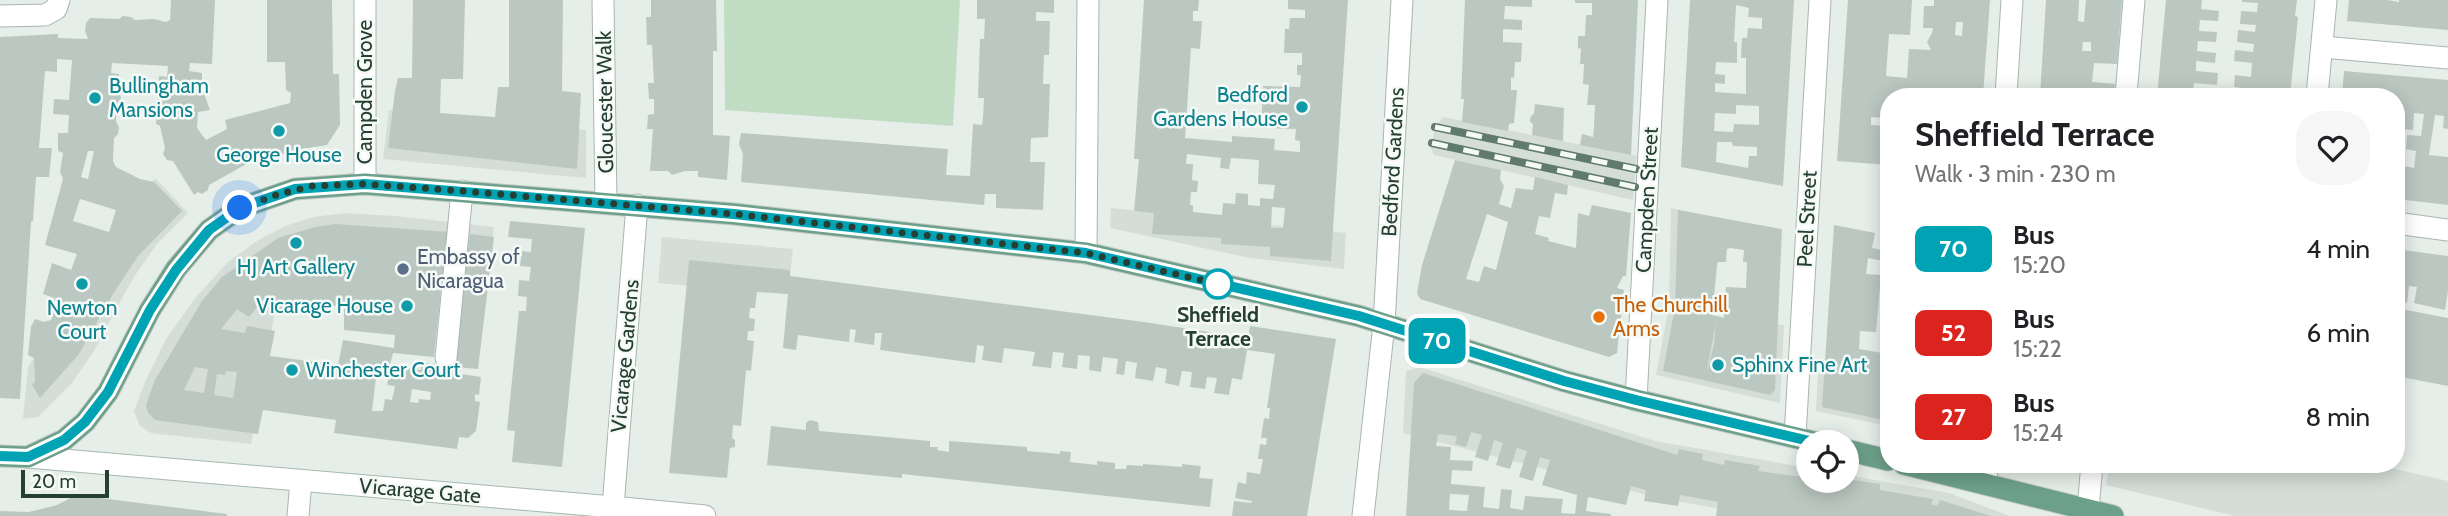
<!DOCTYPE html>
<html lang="en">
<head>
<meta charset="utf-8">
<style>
	:root { --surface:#fff; --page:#f6f6f6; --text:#202124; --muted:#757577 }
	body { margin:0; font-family:Cabin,sans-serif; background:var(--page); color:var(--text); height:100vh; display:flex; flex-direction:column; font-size:26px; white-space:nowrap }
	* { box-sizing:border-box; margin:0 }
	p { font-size:23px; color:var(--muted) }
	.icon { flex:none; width:38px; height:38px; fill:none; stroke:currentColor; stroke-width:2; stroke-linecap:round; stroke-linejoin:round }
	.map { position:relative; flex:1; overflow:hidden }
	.side { position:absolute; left:1880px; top:88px; width:525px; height:385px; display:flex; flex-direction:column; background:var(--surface); border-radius:28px; box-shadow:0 4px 18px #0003 }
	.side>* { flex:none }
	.badge { padding:0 14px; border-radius:10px; font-size:24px; line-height:46px }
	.controls { position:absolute; left:1796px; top:430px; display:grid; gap:14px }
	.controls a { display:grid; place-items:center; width:63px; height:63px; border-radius:50%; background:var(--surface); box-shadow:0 4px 18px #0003; font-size:35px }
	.scale { position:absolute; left:21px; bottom:18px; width:88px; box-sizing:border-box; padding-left:7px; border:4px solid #253f33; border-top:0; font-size:19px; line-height:24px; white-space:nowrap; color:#253f33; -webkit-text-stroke:5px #f6faf7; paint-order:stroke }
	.you { position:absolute; width:35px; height:35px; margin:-18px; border:5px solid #fff; border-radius:50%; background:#1a73e8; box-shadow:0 0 0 10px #1a73e833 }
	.map>.badge { position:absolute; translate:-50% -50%; box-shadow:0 0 0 4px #fff }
	.round { display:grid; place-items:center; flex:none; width:74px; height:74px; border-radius:28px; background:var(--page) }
	.overview { display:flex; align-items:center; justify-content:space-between; height:119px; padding:0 35px }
	h1 { font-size:33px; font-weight:700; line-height:52px }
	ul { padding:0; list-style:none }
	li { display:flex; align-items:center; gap:21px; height:84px; padding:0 35px }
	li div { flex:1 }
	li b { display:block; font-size:26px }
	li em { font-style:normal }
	li .badge { min-width:77px; font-weight:700; text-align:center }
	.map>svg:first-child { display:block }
	.built { fill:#d4ddd7 }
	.green { fill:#c0ddc3 }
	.building { fill:#bbc8c1; fill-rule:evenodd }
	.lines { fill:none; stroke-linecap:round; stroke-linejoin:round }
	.minor-casing { stroke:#a8b6af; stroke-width:23 }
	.secondary-casing { stroke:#a5b9ae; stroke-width:23 }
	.primary-casing { stroke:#c2c9c6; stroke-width:23 }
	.minor { stroke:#fff; stroke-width:21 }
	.secondary { stroke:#fff; stroke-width:21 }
	.primary { stroke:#6da08a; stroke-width:21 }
	.rail-casing { stroke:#607a6e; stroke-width:8 }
	.rail { stroke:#f6faf7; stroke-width:5; stroke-dasharray:16; stroke-linecap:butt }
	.line-casing { stroke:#fff; stroke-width:16 }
	.line { stroke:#00a3b4; stroke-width:10 }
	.walk { stroke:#253f33; stroke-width:7; stroke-dasharray:0 12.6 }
	.culture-dot { fill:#0f9aa8; stroke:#f6faf7; stroke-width:2.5 }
	.service-dot { fill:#5c6f8a; stroke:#f6faf7; stroke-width:2.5 }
	.stop-dot { fill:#fff; stroke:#00a3b4; stroke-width:3.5 }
	.food-dot { fill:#e8710a; stroke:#f6faf7; stroke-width:2.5 }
	.labels { text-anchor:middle; stroke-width:5; stroke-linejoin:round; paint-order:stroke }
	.culture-label { font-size:21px; fill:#0d838f; stroke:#f6faf7; text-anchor:start }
	.street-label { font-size:21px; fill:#253f33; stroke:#f6faf7 }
	.service-label { font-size:21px; fill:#4e5e75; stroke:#f6faf7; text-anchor:start }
	.food-label { font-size:21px; fill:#c56008; stroke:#f6faf7; text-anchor:start }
	.stop-label { font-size:21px; font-weight:bold; fill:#253f33; stroke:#f6faf7 }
</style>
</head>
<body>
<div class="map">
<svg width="2448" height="516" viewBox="0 0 2448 516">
	<rect width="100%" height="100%" fill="#e6eee9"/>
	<g class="built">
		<path d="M 389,110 L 586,130 L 586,178 L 383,159 Z"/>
		<path d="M 1443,117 L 1637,156 L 1633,200 L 1434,155 L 1431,148 L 1435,127 Z"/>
		<path d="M 155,178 L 188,213 L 156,245 L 132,280 L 94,351 L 71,384 L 38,417 L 23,419 L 28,367 Z"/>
		<path d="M 1111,208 L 1346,233 L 1344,269 L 1250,258 L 1110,228 Z"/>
		<path d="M 1671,208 L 1723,219 L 1712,315 L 1754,324 L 1784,325 L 1780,403 L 1656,375 L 1669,306 Z"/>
		<path d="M 345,213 L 395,216 L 494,227 L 488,279 L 357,267 L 278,294 L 251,444 L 151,433 L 140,426 L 134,411 L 145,382 L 166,339 L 196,297 L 228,262 L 257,241 L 285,226 L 314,217 Z"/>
		<path d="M 662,237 L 793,249 L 788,294 L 658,283 Z"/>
		<path d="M 1419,367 L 1655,441 L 1808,468 L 1808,481 L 1846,481 L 1846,475 L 1949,493 L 2010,516 L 1762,516 L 1659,498 L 1403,433 L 1406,371 Z"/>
		<path d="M 1818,373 L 1888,386 L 1888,426 L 1816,411 Z"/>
		<path d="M 2110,464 L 2373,464 L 2448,481 L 2448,516 L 2235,516 L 2106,485 Z"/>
	</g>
	<path class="green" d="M 724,0 L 960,0 L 953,126 L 725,110 Z"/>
	<g class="building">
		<path d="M 171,0 L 215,0 L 212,64 L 190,63 L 189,71 L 202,73 L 202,88 L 210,110 L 198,112 L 197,128 L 206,140 L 227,129 L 225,120 L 290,103 L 291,93 L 286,90 L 285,62 L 267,62 L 267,0 L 332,0 L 333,74 L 339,74 L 340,125 L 327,145 L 301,149 L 250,162 L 209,185 L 208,190 L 202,194 L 198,192 L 194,195 L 173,161 L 167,160 L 163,154 L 165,148 L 160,126 L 156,124 L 159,76 L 167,77 L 168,66 L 112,63 L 111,73 L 119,74 L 118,93 L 121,97 L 120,103 L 117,106 L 116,122 L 119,127 L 118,134 L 114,138 L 113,161 L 116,167 L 140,179 L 154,182 L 182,211 L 138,256 L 113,294 L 79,354 L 40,398 L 32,385 L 35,382 L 34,358 L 28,355 L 31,327 L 35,319 L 44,322 L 51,320 L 57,304 L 54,298 L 43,294 L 52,263 L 71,270 L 77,254 L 45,245 L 63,179 L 60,172 L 63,153 L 58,151 L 58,133 L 68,133 L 69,115 L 53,114 L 54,99 L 69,100 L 72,60 L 57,59 L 57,72 L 45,71 L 39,148 L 52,148 L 49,177 L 36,177 L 33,221 L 31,222 L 20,399 L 0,398 L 0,37 L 58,34 L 58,38 L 88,39 L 85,31 L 86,23 L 90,18 L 119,19 L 123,16 L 131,17 L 135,20 L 154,19 L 166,22 L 170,20 ZM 88,151 L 94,151 L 88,179 L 81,177 ZM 80,199 L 116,210 L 109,232 L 73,221 Z"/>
		<path d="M 413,0 L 465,0 L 463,79 L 441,79 L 440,113 L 495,117 L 498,87 L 509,87 L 509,0 L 563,0 L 562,91 L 581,93 L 577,169 L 388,148 L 395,91 L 398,78 L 412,78 Z"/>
		<path d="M 651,0 L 716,0 L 717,51 L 713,51 L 713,135 L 730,136 L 727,180 L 698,177 L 698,171 L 685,171 L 672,175 L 668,171 L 650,171 L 653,129 L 647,129 L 648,115 L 654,114 L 654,99 L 649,99 L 648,83 L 654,83 L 652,45 L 647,45 L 646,17 L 651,17 Z"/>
		<path d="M 977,0 L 1054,0 L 1054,13 L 1036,12 L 1036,21 L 1050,21 L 1049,55 L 1044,55 L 1043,84 L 1050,84 L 1048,137 L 1031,138 L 1030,162 L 1045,162 L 1043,210 L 996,208 L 996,194 L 985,194 L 984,205 L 741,182 L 743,154 L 739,144 L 741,133 L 948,149 L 946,175 L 970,176 L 973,124 L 982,125 L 983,118 L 984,98 L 978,98 L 980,39 L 984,39 L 985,19 L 977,19 Z"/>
		<path d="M 1144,0 L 1199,0 L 1198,11 L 1193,11 L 1193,21 L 1202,21 L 1200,49 L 1191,48 L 1185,138 L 1232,142 L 1232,136 L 1275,139 L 1274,150 L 1300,152 L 1300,141 L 1295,140 L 1296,129 L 1261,128 L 1263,86 L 1300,87 L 1301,75 L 1297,75 L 1297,65 L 1302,65 L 1302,53 L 1284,53 L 1285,29 L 1289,29 L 1290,18 L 1305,18 L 1305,10 L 1288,9 L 1288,0 L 1348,0 L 1331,261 L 1270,256 L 1270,247 L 1221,244 L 1221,238 L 1152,234 L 1154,213 L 1134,211 L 1139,159 L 1134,159 ZM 1187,154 L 1221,158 L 1220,168 L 1229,169 L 1231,158 L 1259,160 L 1258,184 L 1275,185 L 1273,199 L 1260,198 L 1260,206 L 1248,205 L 1248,194 L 1236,193 L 1235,204 L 1223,203 L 1222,215 L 1193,212 L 1193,205 L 1190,205 L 1191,192 L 1197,192 L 1198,181 L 1192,180 L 1193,164 L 1186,164 ZM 1272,207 L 1285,208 L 1283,228 L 1271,228 Z"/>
		<path d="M 1465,0 L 1532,0 L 1532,7 L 1505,6 L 1504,19 L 1522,20 L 1522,30 L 1503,29 L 1503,42 L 1522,43 L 1521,62 L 1515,62 L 1514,78 L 1511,77 L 1511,90 L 1517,90 L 1514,123 L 1509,124 L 1508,131 L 1462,122 L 1464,99 L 1461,99 Z"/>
		<path d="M 1575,0 L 1638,0 L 1631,155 L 1580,145 L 1582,134 L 1593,137 L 1594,127 L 1595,105 L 1587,105 L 1589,85 L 1583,84 L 1584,64 L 1580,64 L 1581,48 L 1578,49 L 1578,36 L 1585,36 L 1586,15 L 1592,15 L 1592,3 L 1575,3 Z"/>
		<path d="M 1690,0 L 1794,0 L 1783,186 L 1681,167 ZM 1736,5 L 1749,8 L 1748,17 L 1762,18 L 1762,29 L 1748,28 L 1747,38 L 1742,38 L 1741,58 L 1746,58 L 1746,94 L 1715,92 L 1715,83 L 1725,84 L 1725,75 L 1715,74 L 1716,62 L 1737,63 L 1737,42 L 1734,42 ZM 1736,105 L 1759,106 L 1759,125 L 1734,124 L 1733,132 L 1714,131 L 1715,113 L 1736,114 ZM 1717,142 L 1732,142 L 1733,146 L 1757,147 L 1757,156 L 1749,156 L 1748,168 L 1716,162 Z"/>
		<path d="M 1848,0 L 1912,0 L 1910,35 L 1889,34 L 1886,76 L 1907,78 L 1909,49 L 1931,50 L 1927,42 L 1932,33 L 1933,28 L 1923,28 L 1924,6 L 1934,6 L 1934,0 L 1990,0 L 1983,96 L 1888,96 L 1888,118 L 1871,117 L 1871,125 L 1888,126 L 1888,165 L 1837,161 ZM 1956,22 L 1963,22 L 1962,36 L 1955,35 Z"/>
		<path d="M 2046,0 L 2079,0 L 2078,21 L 2084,22 L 2086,0 L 2122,0 L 2117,64 L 2094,63 L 2092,82 L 2115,84 L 2114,96 L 2040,96 ZM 2083,42 L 2091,42 L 2091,51 L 2082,51 Z"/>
		<path d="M 2166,0 L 2202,0 L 2201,9 L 2219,11 L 2218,21 L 2200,20 L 2199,31 L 2217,32 L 2216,42 L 2198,41 L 2197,51 L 2216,53 L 2215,63 L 2196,61 L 2196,71 L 2218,73 L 2217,85 L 2194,83 L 2193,92 L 2218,94 L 2218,96 L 2157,96 Z"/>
		<path d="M 2242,0 L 2297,0 L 2295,16 L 2298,17 L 2290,96 L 2251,96 L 2252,89 L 2234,87 L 2235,75 L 2251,77 L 2252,63 L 2234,61 L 2235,50 L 2253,52 L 2254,44 L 2237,42 L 2238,30 L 2255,32 L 2256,25 L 2240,24 L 2241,11 L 2257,12 L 2258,3 L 2242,2 Z"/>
		<path d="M 2349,0 L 2387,0 L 2399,2 L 2399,0 L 2448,0 L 2448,30 L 2347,21 Z"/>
		<path d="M 2344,71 L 2448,80 L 2448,129 L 2443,128 L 2444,116 L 2435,115 L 2429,155 L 2448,157 L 2448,205 L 2396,199 L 2396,155 L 2404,156 L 2403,166 L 2414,168 L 2416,151 L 2406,149 L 2407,135 L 2421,136 L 2424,114 L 2414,113 L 2413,130 L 2399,129 L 2401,110 L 2396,109 L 2396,96 L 2342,96 Z"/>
		<path d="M 1535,104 L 1564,108 L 1563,141 L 1532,135 L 1533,124 L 1530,122 L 1530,118 L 1534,113 Z"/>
		<path d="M 1455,160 L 1501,170 L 1500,179 L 1504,186 L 1499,204 L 1511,208 L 1516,188 L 1533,190 L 1535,177 L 1568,185 L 1567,195 L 1555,193 L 1550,218 L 1539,216 L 1535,234 L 1549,238 L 1548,241 L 1576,248 L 1578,213 L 1589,216 L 1592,205 L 1631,213 L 1626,276 L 1623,276 L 1617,288 L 1624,290 L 1617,353 L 1609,357 L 1420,299 L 1417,293 L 1422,265 ZM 1487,214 L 1508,222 L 1496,270 L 1484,266 L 1479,282 L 1466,279 Z"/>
		<path d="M 1678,210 L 1782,229 L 1775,390 L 1770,395 L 1663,371 L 1675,307 ZM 1730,248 L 1744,250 L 1743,262 L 1747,262 L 1746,288 L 1726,287 L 1724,318 L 1712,315 L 1717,262 L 1726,262 L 1727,249 ZM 1716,323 L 1714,344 L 1708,369 L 1707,369 Z"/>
		<path d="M 510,221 L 585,228 L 562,467 L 512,462 L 515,431 L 507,430 L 519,311 L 526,311 L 527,297 L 518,296 L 519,280 L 529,281 L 531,267 L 520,266 L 522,251 L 531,252 L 532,239 L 508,237 Z"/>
		<path d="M 336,224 L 451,232 L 447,272 L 442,280 L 434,357 L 393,353 L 390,365 L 421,370 L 422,362 L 454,367 L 454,373 L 481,377 L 479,395 L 475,394 L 475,401 L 480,402 L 476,431 L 468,438 L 459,437 L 457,449 L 334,433 L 336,420 L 263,410 L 258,434 L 155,420 L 148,413 L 146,405 L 155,380 L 202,301 L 222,277 L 278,238 L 315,227 ZM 268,294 L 274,311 L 344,305 L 344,330 L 395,335 L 394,348 L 343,340 L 338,365 L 270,356 L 275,331 L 247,326 L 245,333 L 221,329 L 237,309 L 249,317 ZM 195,367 L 208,369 L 204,393 L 184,390 ZM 377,369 L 390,371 L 387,385 L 395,386 L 392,400 L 385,399 L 383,411 L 372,411 ZM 226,371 L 237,372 L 233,398 L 214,395 L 217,374 L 225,375 ZM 412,389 L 431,392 L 430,400 L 419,399 L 418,403 L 410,402 Z"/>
		<path d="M 1834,225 L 1875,233 L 1872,248 L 1888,251 L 1888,262 L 1868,258 L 1866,274 L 1881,275 L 1876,332 L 1860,331 L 1859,349 L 1888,354 L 1888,421 L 1822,407 Z"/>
		<path d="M 470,234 L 494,237 L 478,369 L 454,367 Z"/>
		<path d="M 2396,249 L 2448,256 L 2448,291 L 2445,310 L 2414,303 L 2417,287 L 2409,286 L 2407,303 L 2399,300 L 2399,295 L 2396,294 Z"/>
		<path d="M 689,260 L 790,270 L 790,276 L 1144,322 L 1248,338 L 1250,326 L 1336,339 L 1307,516 L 1232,516 L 1234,501 L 1251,503 L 1252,501 L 1235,498 L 1238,482 L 1246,484 L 1247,472 L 1260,474 L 1263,459 L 1258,459 L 1260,444 L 1266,445 L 1267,438 L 1261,438 L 1264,418 L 1269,419 L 1270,408 L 1267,408 L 1275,354 L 1247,350 L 1242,380 L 1232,378 L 1229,395 L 1214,393 L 1217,378 L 1207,377 L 1205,389 L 1190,387 L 1192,372 L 1182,371 L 1179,386 L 1165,383 L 1167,369 L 1156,367 L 1153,381 L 1135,378 L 1137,363 L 1126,361 L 1124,375 L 1116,374 L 1118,359 L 1103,357 L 1101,372 L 1089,370 L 1090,356 L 1078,355 L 1077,369 L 1062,367 L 1064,353 L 1053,352 L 1051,368 L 1032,366 L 1035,352 L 1004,348 L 1002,363 L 982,360 L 984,346 L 977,345 L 975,363 L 880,350 L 882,333 L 875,333 L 874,345 L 854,342 L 856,330 L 850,329 L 849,342 L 798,335 L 796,350 L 783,348 L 788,294 L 757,292 L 755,308 L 750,308 L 749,318 L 755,319 L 754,331 L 748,331 L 747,340 L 754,341 L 751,371 L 746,370 L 741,426 L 733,425 L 732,438 L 735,440 L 735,447 L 730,448 L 727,478 L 669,473 Z"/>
		<path d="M 2396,308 L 2448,318 L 2448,386 L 2396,376 Z"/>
		<path d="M 1423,373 L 1677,455 L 1679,449 L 1703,454 L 1702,460 L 1724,465 L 1725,460 L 1760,466 L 1758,471 L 1808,478 L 1808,481 L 1846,481 L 1846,479 L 1880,484 L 1880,490 L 1933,499 L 1931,504 L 1937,506 L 1940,500 L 1991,516 L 1716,516 L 1718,502 L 1680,495 L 1678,506 L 1644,501 L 1646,490 L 1631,486 L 1626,505 L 1588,497 L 1586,511 L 1611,514 L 1611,516 L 1406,516 L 1414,383 ZM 1471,432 L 1482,435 L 1475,457 L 1488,461 L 1494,440 L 1503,443 L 1496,465 L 1510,469 L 1517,448 L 1527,451 L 1519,477 L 1533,481 L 1540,457 L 1550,460 L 1542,485 L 1577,495 L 1575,514 L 1561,513 L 1563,499 L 1525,496 L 1523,510 L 1510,508 L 1512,490 L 1501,489 L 1499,509 L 1483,507 L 1485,487 L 1451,484 L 1452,470 L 1472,471 L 1473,461 L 1450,460 L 1451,447 L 1436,446 L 1438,434 L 1457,436 L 1455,444 L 1466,447 ZM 1450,494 L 1469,495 L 1467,511 L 1449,510 Z"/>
		<path d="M 810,420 L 818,422 L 819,431 L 930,441 L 930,447 L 938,447 L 937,450 L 949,452 L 949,441 L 1027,447 L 1027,451 L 1060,454 L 1060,451 L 1071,452 L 1070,462 L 1097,465 L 1097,461 L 1115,463 L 1115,469 L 1126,469 L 1127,465 L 1143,466 L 1143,464 L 1182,467 L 1182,464 L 1201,466 L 1199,478 L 1213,479 L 1210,507 L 902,474 L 902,478 L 767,465 L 771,426 L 806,430 L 806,423 Z"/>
		<path d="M 76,495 L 227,514 L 227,516 L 0,516 L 0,511 L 29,512 L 57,505 Z"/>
	</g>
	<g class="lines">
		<defs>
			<g id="minor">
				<path d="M 603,0 L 606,203"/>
				<path d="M 0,16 L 45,15 L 56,9 L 59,0"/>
				<path d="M 2323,47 L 2448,58"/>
				<path d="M 2006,96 L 2012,0"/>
				<path d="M 2126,96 L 2134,0"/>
				<path d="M 2317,96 L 2326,0"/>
				<path d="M 365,184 L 365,0"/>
				<path d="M 637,205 L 613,507 L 705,516"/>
				<path d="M 2396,223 L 2448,230"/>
				<path d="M 1086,253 L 1088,0"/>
				<path d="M 446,358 L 462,191"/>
				<path d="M 1636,400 L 1657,0"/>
				<path d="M 1795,437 L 1820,0"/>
				<path d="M 1986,484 L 1987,464"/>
				<path d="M 2088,509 L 2092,464"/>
				<path d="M 298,516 L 301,481"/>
				<path d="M 1363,516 L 1384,324 L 1402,0"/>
			</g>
			<path id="secondary" d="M 28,457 L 613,507 L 612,516"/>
			<g id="primary">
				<path d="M 1846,450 L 1888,460"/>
				<path d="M 0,456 L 28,457 L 64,440 L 85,422 L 108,392 L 150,310 L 176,269 L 209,230 L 240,208 L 295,189 L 365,184 L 734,214 L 1086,253 L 1359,316 L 1564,381 L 1636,400 L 1818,443"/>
				<path d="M 1904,464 L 2113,516"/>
			</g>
		</defs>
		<use href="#minor" class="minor-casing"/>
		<use href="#secondary" class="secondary-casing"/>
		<use href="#primary" class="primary-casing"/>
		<use href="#minor" class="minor"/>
		<use href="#secondary" class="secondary"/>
		<use href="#primary" class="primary"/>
		<defs>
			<g id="rail">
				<path d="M 1435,127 L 1636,169"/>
				<path d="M 1432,143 L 1635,187"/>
			</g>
		</defs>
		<use href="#rail" class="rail-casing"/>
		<use href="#rail" class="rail"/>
	</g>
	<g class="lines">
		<defs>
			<path id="line" d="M 0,456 L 28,457 L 64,440 L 85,422 L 108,392 L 150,310 L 176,270 L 209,230 L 240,208 L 295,189 L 365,184 L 734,214 L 1086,253 L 1359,316 L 1564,381 L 1636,400 L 1818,443"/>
		</defs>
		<use href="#line" class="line-casing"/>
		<use href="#line" class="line"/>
		<path class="walk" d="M 240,208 L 279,194 L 312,186 L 365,184 L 462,191 L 734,214 L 1086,253 L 1218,284"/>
	</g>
	<g class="culture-dot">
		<circle cx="95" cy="98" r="7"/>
		<circle cx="1302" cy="107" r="7"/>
		<circle cx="279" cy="131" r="7"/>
		<circle cx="296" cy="243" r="7"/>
		<circle cx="82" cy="284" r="7"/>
		<circle cx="407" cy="306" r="7"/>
		<circle cx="1718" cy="365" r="7"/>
		<circle cx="292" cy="370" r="7"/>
	</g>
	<circle class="service-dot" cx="403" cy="269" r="7"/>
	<circle class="stop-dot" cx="1218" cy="284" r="14"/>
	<circle class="food-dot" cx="1599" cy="317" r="7"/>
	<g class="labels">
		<g class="culture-label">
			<text x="109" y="93">Bullingham<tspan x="109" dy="24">Mansions</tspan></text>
			<text x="1288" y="102" text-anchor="end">Bedford<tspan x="1288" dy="24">Gardens House</tspan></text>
			<text x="279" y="162" text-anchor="middle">George House</text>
			<text x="296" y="274" text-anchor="middle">HJ Art Gallery</text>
			<text x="393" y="313" text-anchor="end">Vicarage House</text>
			<text x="82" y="315" text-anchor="middle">Newton<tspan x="82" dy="24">Court</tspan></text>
			<text x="1732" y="372">Sphinx Fine Art</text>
			<text x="306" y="377">Winchester Court</text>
		</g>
		<g class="street-label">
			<text transform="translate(365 92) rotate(-90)" y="7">Campden Grove</text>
			<text transform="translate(605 102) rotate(-91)" y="7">Gloucester Walk</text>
			<text transform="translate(1393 162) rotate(-87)" y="7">Bedford Gardens</text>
			<text transform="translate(1647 200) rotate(-87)" y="7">Campden Street</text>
			<text transform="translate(1807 219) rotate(-87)" y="7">Peel Street</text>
			<text transform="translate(625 356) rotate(-85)" y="7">Vicarage Gardens</text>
			<text transform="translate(420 491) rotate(5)" y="7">Vicarage Gate</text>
		</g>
		<g class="service-label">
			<text x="417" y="264">Embassy of<tspan x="417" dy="24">Nicaragua</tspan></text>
		</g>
		<g class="food-label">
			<text x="1613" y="312">The Churchill<tspan x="1613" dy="24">Arms</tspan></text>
		</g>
		<g class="stop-label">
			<text x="1218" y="322">Sheffield<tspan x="1218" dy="24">Terrace</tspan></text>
		</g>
	</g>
</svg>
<div class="controls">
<a><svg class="icon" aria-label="locate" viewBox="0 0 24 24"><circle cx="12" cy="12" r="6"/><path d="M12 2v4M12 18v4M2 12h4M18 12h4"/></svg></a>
</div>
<div class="scale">20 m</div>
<div class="you" style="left:240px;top:208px"></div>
<b class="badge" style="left:1437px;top:341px;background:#00a3b4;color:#fff">70</b>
<section class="side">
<div class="overview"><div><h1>Sheffield Terrace</h1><p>Walk · 3 min · 230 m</p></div><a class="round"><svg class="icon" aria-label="heart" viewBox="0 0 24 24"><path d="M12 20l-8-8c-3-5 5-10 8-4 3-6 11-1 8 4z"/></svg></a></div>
<ul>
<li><span class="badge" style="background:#00a3b4;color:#fff">70</span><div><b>Bus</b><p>15:20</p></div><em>4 min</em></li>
<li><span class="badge" style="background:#dc241f;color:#fff">52</span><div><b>Bus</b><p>15:22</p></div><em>6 min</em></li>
<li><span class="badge" style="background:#dc241f;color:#fff">27</span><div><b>Bus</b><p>15:24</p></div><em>8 min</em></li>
</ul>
</section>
</div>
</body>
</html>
